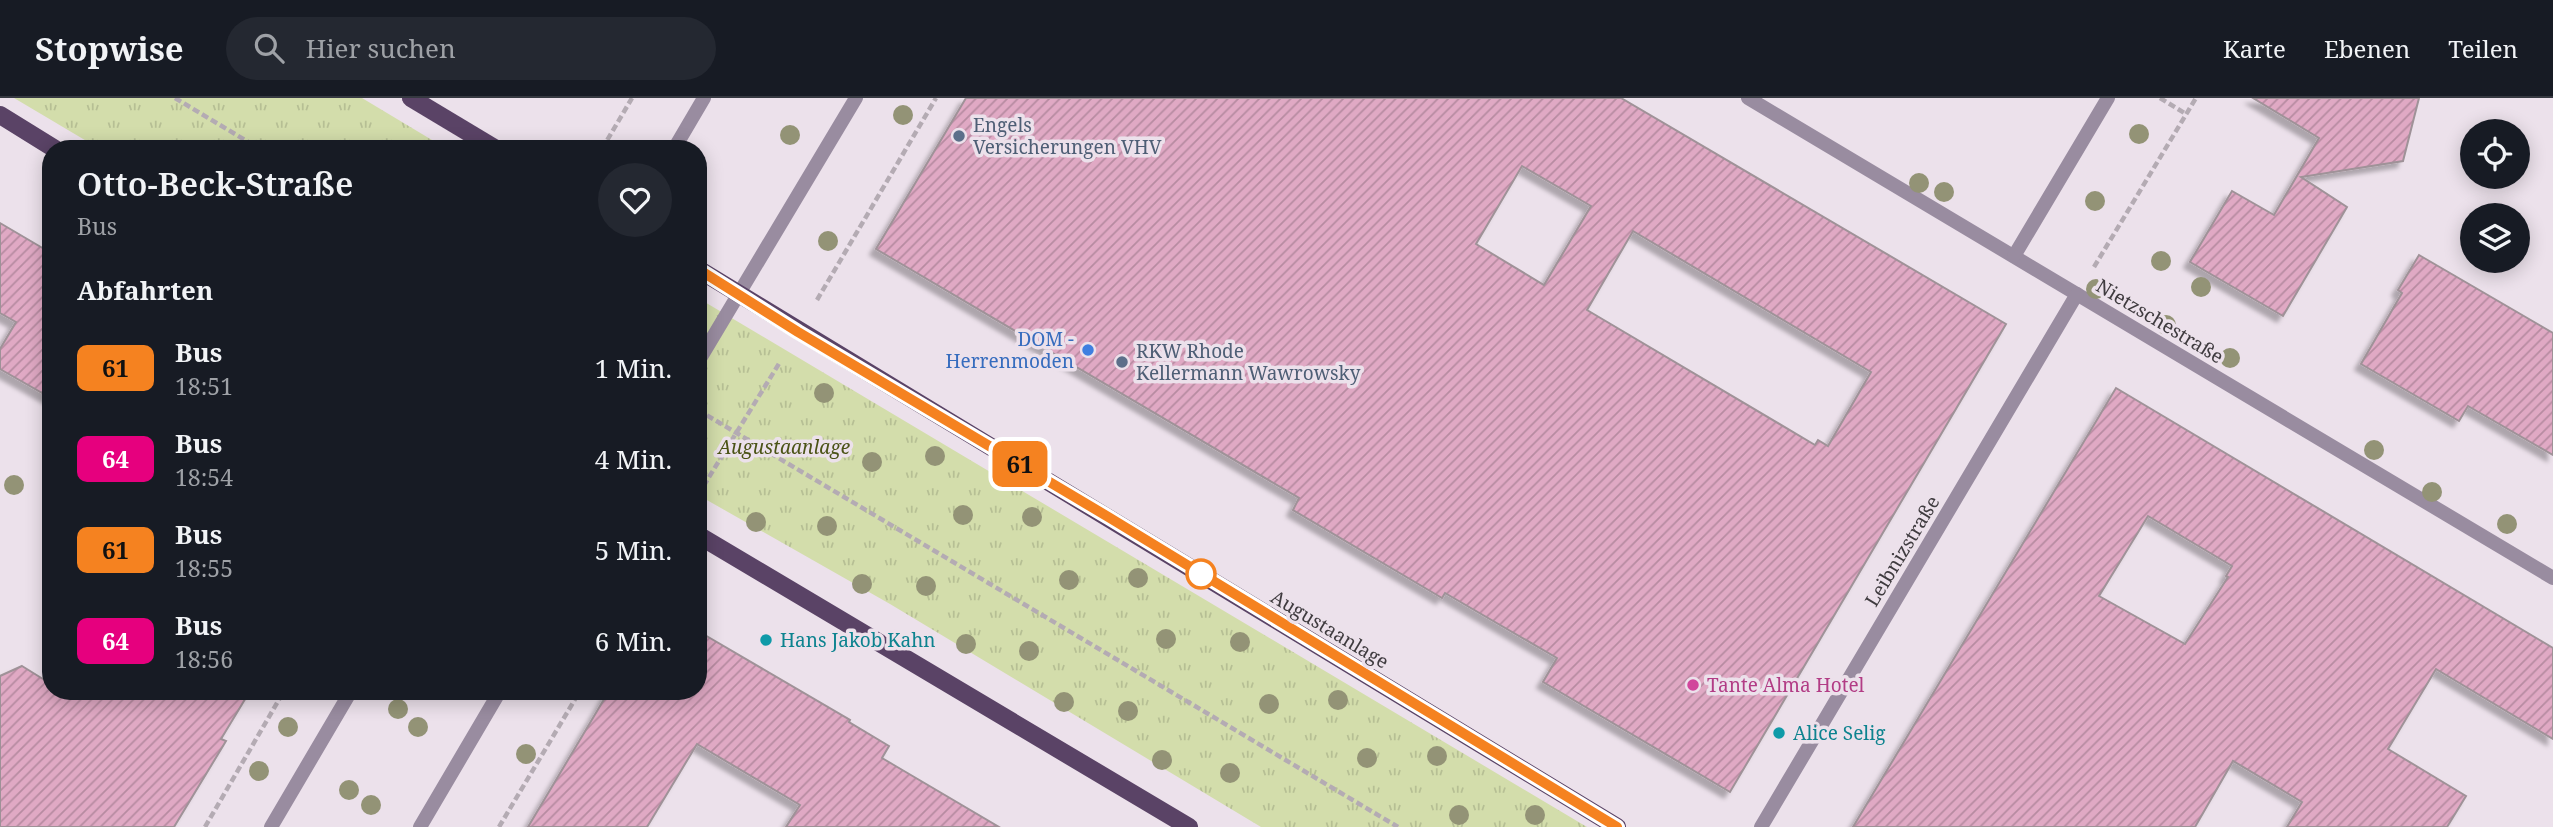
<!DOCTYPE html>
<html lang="de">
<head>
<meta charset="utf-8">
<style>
	:root { --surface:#171b24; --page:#242831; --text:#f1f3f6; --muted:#9ea1a6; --line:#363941 }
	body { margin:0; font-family:"Noto Serif",serif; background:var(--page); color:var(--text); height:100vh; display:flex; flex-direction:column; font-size:26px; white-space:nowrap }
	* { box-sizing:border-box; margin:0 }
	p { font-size:23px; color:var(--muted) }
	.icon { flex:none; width:38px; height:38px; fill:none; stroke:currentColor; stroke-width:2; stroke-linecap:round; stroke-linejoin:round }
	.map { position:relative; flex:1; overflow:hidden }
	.details { position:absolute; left:42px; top:42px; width:665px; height:560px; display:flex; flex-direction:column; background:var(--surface); border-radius:28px; box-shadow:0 4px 18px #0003 }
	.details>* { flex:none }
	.badge { padding:0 14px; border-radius:10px; font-size:24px; line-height:46px }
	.controls { position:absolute; left:2460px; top:21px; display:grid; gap:14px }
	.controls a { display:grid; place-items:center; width:70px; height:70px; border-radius:50%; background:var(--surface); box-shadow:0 4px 18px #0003; font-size:35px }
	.map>.badge { position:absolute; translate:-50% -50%; box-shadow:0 0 0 4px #fff }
	h2 { padding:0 35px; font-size:26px; line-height:63px }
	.round { display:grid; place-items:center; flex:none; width:74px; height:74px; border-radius:37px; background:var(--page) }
	.head { display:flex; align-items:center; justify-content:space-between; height:119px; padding:0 35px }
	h1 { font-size:33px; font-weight:600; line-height:52px }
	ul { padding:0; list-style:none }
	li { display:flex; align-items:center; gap:21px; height:91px; padding:0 35px }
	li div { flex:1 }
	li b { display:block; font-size:26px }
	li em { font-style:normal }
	li .badge { min-width:77px; font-weight:700; text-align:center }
	header { display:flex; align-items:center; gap:42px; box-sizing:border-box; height:98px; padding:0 35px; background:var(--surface); border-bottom:2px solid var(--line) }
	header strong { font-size:33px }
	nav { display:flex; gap:38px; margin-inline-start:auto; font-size:24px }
	.search { width:490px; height:63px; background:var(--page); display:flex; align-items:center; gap:18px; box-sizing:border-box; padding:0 24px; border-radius:38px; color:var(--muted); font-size:26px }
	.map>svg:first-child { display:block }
	.grass { fill:url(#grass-tufts) }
	.building { fill:url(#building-hatch); stroke:#9f9298; stroke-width:2; fill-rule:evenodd; filter:url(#shadow) }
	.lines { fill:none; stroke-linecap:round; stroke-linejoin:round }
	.path { stroke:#b4abb3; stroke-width:4.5; stroke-dasharray:7 3.5; stroke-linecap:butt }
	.minor { stroke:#998ca0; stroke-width:14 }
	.tertiary { stroke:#998ca0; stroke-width:14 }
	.primary { stroke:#5a4366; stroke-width:18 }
	.tree { fill:#939376 }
	.line-casing { stroke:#fff; stroke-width:16 }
	.line { stroke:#f58220; stroke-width:10 }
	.service-dot { fill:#5c6f8a; stroke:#ece1eb; stroke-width:2.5 }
	.shop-dot { fill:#3f7fe0; stroke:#ece1eb; stroke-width:2.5 }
	.stop-dot { fill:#fff; stroke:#f58220; stroke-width:3.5 }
	.culture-dot { fill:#0f9aa8; stroke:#ece1eb; stroke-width:2.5 }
	.hotel-dot { fill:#d1479c; stroke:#ece1eb; stroke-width:2.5 }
	.labels { text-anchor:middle; stroke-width:7; stroke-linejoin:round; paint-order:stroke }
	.service-label { font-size:19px; fill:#4e5e75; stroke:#ece1eb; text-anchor:start }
	.street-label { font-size:19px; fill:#3f3b3f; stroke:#ece1eb }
	.shop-label { font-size:19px; fill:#366cbe; stroke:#ece1eb; text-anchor:end }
	.park-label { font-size:19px; font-style:italic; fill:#4b5316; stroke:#ece1eb }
	.culture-label { font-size:19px; fill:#0d838f; stroke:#ece1eb; text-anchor:start }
	.hotel-label { font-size:19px; fill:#b23c85; stroke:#ece1eb; text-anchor:start }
</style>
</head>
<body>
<header>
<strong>Stopwise</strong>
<div class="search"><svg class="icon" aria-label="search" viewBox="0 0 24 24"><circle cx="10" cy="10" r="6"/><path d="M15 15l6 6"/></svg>Hier suchen</div>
<nav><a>Karte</a><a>Ebenen</a><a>Teilen</a></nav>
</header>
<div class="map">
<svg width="2553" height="729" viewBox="0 0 2553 729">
	<defs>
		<pattern id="grass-tufts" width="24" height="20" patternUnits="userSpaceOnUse" patternTransform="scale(1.75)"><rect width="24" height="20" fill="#d3ddab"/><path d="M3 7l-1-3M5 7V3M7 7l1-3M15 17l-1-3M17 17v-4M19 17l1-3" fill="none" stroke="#b6bf94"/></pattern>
		<pattern id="building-hatch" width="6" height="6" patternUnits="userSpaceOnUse" patternTransform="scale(1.75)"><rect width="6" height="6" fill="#e0a9c4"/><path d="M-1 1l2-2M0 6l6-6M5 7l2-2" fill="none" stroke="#b78ba1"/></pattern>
		<filter id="shadow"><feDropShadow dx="-6" dy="6" stdDeviation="2" flood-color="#0004"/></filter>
	</defs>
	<rect width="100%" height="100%" fill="#ece1eb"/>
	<g class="grass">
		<path d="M 14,0 L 362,0 L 447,51 L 100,51 Z"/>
		<path d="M 698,200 L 1587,729 L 1261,729 L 890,506 L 698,397 Z"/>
	</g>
	<g class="building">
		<path d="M 966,0 L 1621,0 L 2006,226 L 1730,694 L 1543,584 L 1557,560 L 1445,495 L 1442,500 L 1293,412 L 1299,400 L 876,151 ZM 1522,68 L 1591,108 L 1544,187 L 1476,146 ZM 1633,133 L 1871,274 L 1828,348 L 1818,342 L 1815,347 L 1587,212 Z"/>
		<path d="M 2253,0 L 2419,0 L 2403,63 L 2301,79 L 2347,109 L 2283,218 L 2190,164 L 2232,93 L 2274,117 L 2319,40 Z"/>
		<path d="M 0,125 L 51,155 L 51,300 L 0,271 L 0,251 L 16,224 L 0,215 Z"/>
		<path d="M 2419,157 L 2553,235 L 2553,357 L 2468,308 L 2459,323 L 2361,266 L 2402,195 L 2398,192 Z"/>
		<path d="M 2116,290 L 2553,550 L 2553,641 L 2436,571 L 2388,651 L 2466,698 L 2447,729 L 2287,729 L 2302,704 L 2233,663 L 2195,729 L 1853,729 ZM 2148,418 L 2232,468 L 2226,478 L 2228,479 L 2185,546 L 2099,498 Z"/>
		<path d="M 698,533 L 850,622 L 849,624 L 889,648 L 882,660 L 999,729 L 786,729 L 800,707 L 697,646 L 647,729 L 528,729 L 609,593 L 698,593 Z"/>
		<path d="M 22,568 L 51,586 L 51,593 L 250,593 L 221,641 L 226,643 L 174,729 L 0,729 L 0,578 Z"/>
	</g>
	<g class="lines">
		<g class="path">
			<path d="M 175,0 L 260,51"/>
			<path d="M 2160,0 L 2186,16"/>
			<path d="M 602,51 L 632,0"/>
			<path d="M 2094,169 L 2196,0"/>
			<path d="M 817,202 L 936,0"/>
			<path d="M 698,312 L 1398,729"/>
			<path d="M 698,397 L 780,264"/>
			<path d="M 205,729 L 284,593"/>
			<path d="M 499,729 L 580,593"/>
		</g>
		<g class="minor">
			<path d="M 1748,0 L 2553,480"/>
			<path d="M 2014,158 L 2108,0"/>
			<path d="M 271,729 L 351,593"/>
			<path d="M 420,729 L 500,593"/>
			<path d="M 1761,729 L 2077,196"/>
		</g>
		<g class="tertiary">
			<path d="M 674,51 L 704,0"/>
			<path d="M 698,264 L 856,0"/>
		</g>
		<g class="primary">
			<path d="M 411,0 L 496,51"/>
			<path d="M 0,17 L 55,51"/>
			<path d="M 698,171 L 1617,729"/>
			<path d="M 698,437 L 1189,729"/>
		</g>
	</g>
	<g class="tree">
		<circle cx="903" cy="17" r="10"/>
		<circle cx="2139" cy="36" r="10"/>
		<circle cx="790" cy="37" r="10"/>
		<circle cx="1919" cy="85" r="10"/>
		<circle cx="1944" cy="94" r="10"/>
		<circle cx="2095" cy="103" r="10"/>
		<circle cx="828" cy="143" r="10"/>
		<circle cx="2161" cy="163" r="10"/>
		<circle cx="2201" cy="189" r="10"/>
		<circle cx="2096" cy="191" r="10"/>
		<circle cx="2166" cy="227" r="10"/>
		<circle cx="2230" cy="260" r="10"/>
		<circle cx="824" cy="295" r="10"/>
		<circle cx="2374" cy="352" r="10"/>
		<circle cx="935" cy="358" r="10"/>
		<circle cx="872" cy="364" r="10"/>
		<circle cx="14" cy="387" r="10"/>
		<circle cx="2432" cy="394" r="10"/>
		<circle cx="963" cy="417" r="10"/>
		<circle cx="1032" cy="419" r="10"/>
		<circle cx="756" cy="424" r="10"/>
		<circle cx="2507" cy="426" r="10"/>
		<circle cx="827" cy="428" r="10"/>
		<circle cx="1138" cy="480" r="10"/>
		<circle cx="1069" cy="482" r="10"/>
		<circle cx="862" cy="486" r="10"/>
		<circle cx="926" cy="488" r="10"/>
		<circle cx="1166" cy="541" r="10"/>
		<circle cx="1240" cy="544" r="10"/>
		<circle cx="966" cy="546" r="10"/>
		<circle cx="1029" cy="553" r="10"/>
		<circle cx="1338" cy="602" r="10"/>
		<circle cx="1064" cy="604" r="10"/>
		<circle cx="1269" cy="606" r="10"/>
		<circle cx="398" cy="611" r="10"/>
		<circle cx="1128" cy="613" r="10"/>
		<circle cx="288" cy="629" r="10"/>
		<circle cx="418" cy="629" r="10"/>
		<circle cx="526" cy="656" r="10"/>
		<circle cx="1437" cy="658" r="10"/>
		<circle cx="1367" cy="660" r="10"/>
		<circle cx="1162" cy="662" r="10"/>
		<circle cx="259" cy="673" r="10"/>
		<circle cx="1230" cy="675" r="10"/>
		<circle cx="349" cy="692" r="10"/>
		<circle cx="371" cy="707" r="10"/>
		<circle cx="1459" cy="717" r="10"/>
		<circle cx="1535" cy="717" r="10"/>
	</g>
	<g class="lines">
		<defs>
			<path id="line" d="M 698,171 L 798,234 L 1110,420 L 1617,729"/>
		</defs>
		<use href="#line" class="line-casing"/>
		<use href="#line" class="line"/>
	</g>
	<g class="service-dot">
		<circle cx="959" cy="38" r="7"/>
		<circle cx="1122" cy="264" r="7"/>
	</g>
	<circle class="shop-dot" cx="1088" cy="252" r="7"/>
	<circle class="stop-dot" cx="1201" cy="476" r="14"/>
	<g class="culture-dot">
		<circle cx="766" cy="542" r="7"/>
		<circle cx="1779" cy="635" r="7"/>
	</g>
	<circle class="hotel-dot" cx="1693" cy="587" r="7"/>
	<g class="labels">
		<g class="service-label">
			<text x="973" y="34">Engels<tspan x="973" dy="22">Versicherungen VHV</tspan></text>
			<text x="1136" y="260">RKW Rhode<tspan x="1136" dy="22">Kellermann Wawrowsky</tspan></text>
		</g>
		<g class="street-label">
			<text transform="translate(2160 223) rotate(31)" y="7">Nietzschestraße</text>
			<text transform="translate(1902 453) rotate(-59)" y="7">Leibnizstraße</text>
			<text transform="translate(1330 531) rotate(31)" y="7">Augustaanlage</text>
		</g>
		<g class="shop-label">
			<text x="1074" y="248">DOM -<tspan x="1074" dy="22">Herrenmoden</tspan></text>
		</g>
		<g class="park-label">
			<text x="784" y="356">Augustaanlage</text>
		</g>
		<g class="culture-label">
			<text x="780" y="549">Hans Jakob Kahn</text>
			<text x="1793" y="642">Alice Selig</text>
		</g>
		<g class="hotel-label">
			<text x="1707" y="594">Tante Alma Hotel</text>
		</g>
	</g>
</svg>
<div class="controls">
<a><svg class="icon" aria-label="locate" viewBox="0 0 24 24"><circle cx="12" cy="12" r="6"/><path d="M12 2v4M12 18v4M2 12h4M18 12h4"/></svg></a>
<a><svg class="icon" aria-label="layers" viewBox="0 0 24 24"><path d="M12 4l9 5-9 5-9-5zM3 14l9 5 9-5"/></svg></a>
</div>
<b class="badge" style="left:1020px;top:366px;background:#f58220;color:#111">61</b>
<section class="details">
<div class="head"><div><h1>Otto-Beck-Straße</h1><p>Bus</p></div><a class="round"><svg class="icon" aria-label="heart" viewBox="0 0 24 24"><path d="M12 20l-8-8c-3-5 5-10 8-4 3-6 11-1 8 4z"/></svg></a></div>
<h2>Abfahrten</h2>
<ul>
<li><span class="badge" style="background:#f58220;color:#111">61</span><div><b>Bus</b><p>18:51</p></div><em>1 Min.</em></li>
<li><span class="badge" style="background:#e6007e;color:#fff">64</span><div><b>Bus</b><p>18:54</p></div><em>4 Min.</em></li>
<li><span class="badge" style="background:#f58220;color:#111">61</span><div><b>Bus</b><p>18:55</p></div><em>5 Min.</em></li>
<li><span class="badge" style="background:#e6007e;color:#fff">64</span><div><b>Bus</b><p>18:56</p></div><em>6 Min.</em></li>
</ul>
</section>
</div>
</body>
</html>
